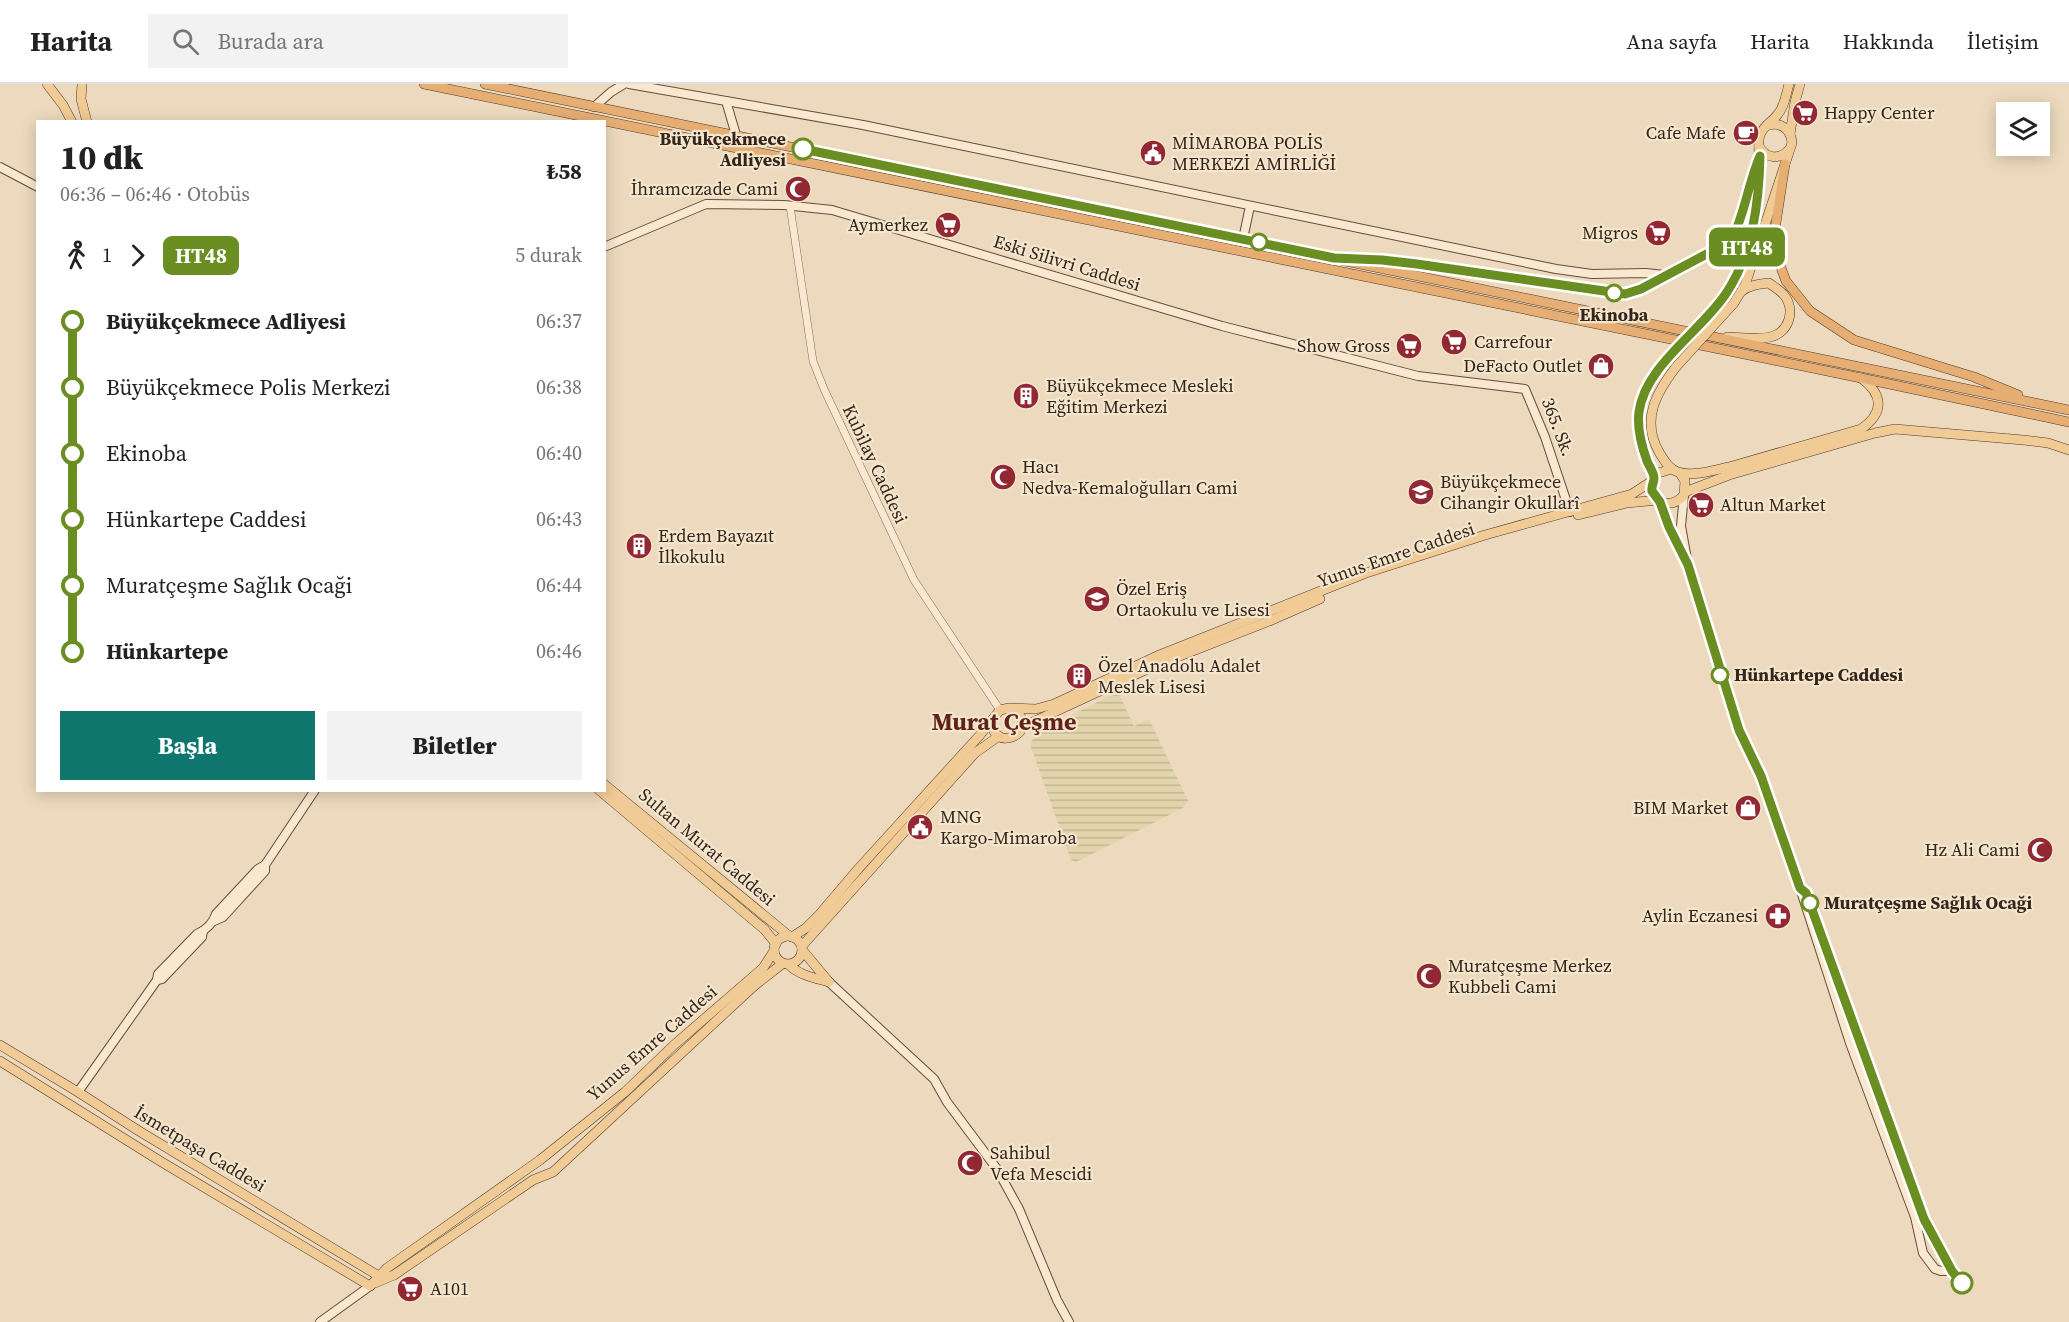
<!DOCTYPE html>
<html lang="tr">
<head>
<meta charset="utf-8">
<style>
	:root { --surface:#fff; --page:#f2f2f2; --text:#222; --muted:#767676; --line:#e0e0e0; --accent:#0f766e }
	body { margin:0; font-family:"Source Serif 4",serif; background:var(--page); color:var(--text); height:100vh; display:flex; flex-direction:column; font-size:22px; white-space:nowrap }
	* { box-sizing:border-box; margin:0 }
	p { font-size:20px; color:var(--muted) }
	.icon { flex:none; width:33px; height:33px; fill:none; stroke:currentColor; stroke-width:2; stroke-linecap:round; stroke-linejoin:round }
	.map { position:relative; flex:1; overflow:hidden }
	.sheet { position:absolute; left:36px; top:36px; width:570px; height:672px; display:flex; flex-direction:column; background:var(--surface); border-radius:0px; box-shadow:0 3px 15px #0003 }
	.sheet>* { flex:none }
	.badge { padding:0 12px; border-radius:9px; font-size:21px; line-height:39px }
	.tools { position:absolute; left:1996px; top:18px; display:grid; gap:12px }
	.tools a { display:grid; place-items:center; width:54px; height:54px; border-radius:0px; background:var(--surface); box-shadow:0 3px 15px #0003; font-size:30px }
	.map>.badge { position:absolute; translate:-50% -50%; box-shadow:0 0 0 3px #fff }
	.legs { display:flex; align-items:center; gap:9px; height:66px; padding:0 24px; font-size:20px }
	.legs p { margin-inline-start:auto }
	.head { display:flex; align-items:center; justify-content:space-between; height:102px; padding:0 24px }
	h1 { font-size:33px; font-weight:800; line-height:45px }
	.action { display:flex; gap:12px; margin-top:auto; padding:12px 24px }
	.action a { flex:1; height:69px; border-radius:0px; background:var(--accent); color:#fff; font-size:24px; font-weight:800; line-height:69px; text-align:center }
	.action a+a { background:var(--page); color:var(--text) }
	ul { padding:0 24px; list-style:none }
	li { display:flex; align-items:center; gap:21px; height:66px; font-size:22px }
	li i { display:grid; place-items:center; width:9px; height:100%; margin:0 8px; background:currentColor }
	li i::after { content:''; width:15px; height:15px; margin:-8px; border:4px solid; border-radius:50%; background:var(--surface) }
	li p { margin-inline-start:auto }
	li:first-child i { background:linear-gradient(#0000 50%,currentColor 0) }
	li:last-child i { background:linear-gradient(currentColor 50%,#0000 0) }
	header { display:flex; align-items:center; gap:36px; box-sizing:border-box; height:84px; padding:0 30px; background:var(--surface); border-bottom:2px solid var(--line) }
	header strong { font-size:28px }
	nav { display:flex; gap:33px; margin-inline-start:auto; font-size:21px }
	.search { width:420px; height:54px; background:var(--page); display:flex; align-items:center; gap:15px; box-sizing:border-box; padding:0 21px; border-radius:0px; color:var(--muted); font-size:22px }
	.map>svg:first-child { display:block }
	.farmland { fill:url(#farmland-rules) }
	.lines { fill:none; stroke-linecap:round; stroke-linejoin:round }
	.tertiary-casing { stroke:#846b57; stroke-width:8 }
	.secondary-casing { stroke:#664c3b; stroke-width:10 }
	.primary-casing { stroke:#523a2c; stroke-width:10 }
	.trunk-casing { stroke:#523a2c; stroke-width:10 }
	.tertiary { stroke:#f8e8d0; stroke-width:7 }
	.secondary { stroke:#f8e8d0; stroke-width:8 }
	.primary { stroke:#f1cb95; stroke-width:9 }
	.trunk { stroke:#e6ae72; stroke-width:9 }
	.primary-bridge-casing { stroke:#523a2c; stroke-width:10; stroke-linecap:butt }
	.primary-bridge { stroke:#f1cb95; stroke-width:9 }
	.line-1-casing { stroke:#fff; stroke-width:14 }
	.line-1 { stroke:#6b8e23; stroke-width:9 }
	.stop-1-dot { fill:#fff; stroke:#6b8e23; stroke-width:3 }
	.labels { text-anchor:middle; stroke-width:4.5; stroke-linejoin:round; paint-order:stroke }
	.poi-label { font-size:18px; fill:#34251c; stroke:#f4e5cd; text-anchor:start }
	.stop-label { font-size:18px; font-weight:bold; fill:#34251c; stroke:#f4e5cd; text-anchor:start }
	.street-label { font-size:18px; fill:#34251c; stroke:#f4e5cd }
	.district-label { font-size:24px; font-weight:bold; fill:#60231c; stroke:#f4e5cd }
</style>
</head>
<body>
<header>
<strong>Harita</strong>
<div class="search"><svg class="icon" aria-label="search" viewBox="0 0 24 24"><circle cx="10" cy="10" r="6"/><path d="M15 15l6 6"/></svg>Burada ara</div>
<nav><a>Ana sayfa</a><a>Harita</a><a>Hakkında</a><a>İletişim</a></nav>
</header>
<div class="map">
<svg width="2069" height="1238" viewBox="0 0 2069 1238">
	<defs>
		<pattern id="farmland-rules" width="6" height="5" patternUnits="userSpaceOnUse" patternTransform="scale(1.5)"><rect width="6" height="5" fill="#e2d4ab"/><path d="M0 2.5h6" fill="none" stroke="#c2b693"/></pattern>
	</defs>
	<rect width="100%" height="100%" fill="#eddabe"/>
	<path class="farmland" d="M 1118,608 L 1134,642 L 1149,635 L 1188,717 L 1183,724 L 1076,778 L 1071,776 L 1030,660 L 1035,651 L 1043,645 Z"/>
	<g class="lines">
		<defs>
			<path id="tertiary" d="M 790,122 L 813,277 L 824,305 L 914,496 L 1000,626"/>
			<g id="secondary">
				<path d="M 629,0 L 863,41 L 1556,185 L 1592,190 L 1646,189 L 1664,191"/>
				<path d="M 726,17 L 736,51"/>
				<path d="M 594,23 L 611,8 L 624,0"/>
				<path d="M 0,83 L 38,103"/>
				<path d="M 1243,155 L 1250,122"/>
				<path d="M 604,163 L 706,120 L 784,121 L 832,126 L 1222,242 L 1418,292 L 1525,305 L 1545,353 L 1570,428"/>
				<path d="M 1684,411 L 1681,442 L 1688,481 L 1739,646 L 1761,692 L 1800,804 L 1850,959 L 1915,1133 L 1923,1169 L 1935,1185 L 1941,1187 L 1952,1187 L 1924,1135 L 1806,809 L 1800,804"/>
				<path d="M 1661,418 L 1669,443 L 1683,469"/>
				<path d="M 214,837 L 223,833 L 265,787 L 265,781"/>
				<path d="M 157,896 L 162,895 L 202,853 L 203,847"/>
				<path d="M 829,898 L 934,995 L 947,1018 L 997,1085 L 1019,1125 L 1057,1216 L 1069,1238"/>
				<path d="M 78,1008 L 157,896 L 158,890 L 197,850 C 206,846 213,839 216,830 L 258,785 L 265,781 L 315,706"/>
				<path d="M 320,1238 L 370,1202"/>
			</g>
			<g id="primary">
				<path d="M 47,0 L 63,21 L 72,38"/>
				<path d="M 82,0 L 81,15 L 87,38"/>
				<path d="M 1790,50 L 1795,18 L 1800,0"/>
				<path d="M 1759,62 C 1766,75 1779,76 1789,66"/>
				<path d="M 1344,174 L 1417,180 L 1625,210 L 1632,209 L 1731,157 C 1745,131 1748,99 1760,72"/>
				<path d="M 1713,226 C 1743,190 1757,143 1760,97 C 1760,86 1757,59 1760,51 C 1763,42 1773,37 1778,30 C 1785,22 1786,10 1789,0"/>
				<path d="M 1724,230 L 1734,219 L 1745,201 L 1792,59 C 1791,45 1781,38 1768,41"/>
				<path d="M 1727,253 C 1741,253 1757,256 1770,253 C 1789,249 1796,226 1784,211 C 1780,206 1774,203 1769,199 C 1759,200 1750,201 1742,207"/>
				<path d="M 1676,283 C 1656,309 1641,336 1659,368 C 1664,376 1669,385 1678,388 C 1693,393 1714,386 1729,383 L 1861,345 C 1884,329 1884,311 1861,294"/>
				<path d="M 1672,385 L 1658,389 L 1652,397 L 1652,407 C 1659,422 1674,423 1684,411 L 1685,397 L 1680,389"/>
				<path d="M 1654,393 C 1633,344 1633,319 1667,277"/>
				<path d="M 1685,408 L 1729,391 L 1875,349 L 1895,345 L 2023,356 L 2048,359 L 2069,366"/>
				<path d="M 1578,431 L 1627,419 L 1658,416"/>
				<path d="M 993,635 C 988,672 1044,648 1014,626"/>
				<path d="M 1022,643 L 1154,582 L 1272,536 L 1320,515"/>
				<path d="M 604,700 L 788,851"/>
				<path d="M 599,706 L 765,846 L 776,860"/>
				<circle cx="788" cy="866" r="14"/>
				<path d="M 792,853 L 806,844 L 819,831 L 859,784 L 980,651 L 1000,626 L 1009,624 L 1036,625 L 1054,620 L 1157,572 L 1366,489 L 1485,451 L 1632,410 L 1652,397"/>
				<path d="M 802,862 L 975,669 L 999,652"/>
				<path d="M 803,867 L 829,898"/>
				<path d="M 789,881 C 799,891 815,894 829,898"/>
				<path d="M 0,961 L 78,1008 L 139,1047 L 382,1194"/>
				<path d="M 0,977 L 160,1077 L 370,1202"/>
				<path d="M 375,1199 L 394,1191 L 533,1096 L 553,1088 L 754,902 L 782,880"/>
				<path d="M 370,1202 L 387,1184 L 540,1076 L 625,1008 L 674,961 L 763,884 L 774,867"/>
			</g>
			<g id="trunk">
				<path d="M 424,0 L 1861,294 L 2069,338"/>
				<path d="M 485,0 L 2069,326"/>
				<path d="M 1785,80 L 1775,145 L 1775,168 L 1786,197 L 1810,227 L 1854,256 L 1974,293 L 2018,311"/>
			</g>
		</defs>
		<use href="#tertiary" class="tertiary-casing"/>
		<use href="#secondary" class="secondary-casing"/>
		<use href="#primary" class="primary-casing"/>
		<use href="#trunk" class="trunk-casing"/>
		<use href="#tertiary" class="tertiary"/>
		<use href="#secondary" class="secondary"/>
		<use href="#primary" class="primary"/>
		<use href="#trunk" class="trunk"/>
		<defs>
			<g id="primary-bridge">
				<path d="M 1667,277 L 1713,226"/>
				<path d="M 1676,283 L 1724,230"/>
			</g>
		</defs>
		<use href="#primary-bridge" class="primary-bridge-casing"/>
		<use href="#primary-bridge" class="primary-bridge"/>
	</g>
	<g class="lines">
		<defs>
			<path id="line-1" d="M 803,65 L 1334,174 L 1382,176 L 1417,180 L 1625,210 L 1641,205 L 1731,157 C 1745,131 1748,99 1760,72 C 1759,118 1753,168 1727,208 C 1703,246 1645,281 1639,328 C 1637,343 1642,363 1647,377 C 1649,382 1654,389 1654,394 C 1654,399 1651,402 1652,407 L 1660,418 L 1669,443 L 1688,481 L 1739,646 L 1761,692 L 1800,804 L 1806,809 L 1924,1135 L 1952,1187 L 1962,1199"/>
		</defs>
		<use href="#line-1" class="line-1-casing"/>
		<use href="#line-1" class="line-1"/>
	</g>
	<defs>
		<symbol id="supermarket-disc" viewBox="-11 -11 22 22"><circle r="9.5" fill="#922833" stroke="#f4e5cd"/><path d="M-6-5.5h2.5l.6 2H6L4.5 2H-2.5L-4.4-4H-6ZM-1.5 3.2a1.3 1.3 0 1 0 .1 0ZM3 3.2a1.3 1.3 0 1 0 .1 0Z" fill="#fff"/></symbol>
		<symbol id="cafe-disc" viewBox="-11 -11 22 22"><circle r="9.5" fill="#922833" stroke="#f4e5cd"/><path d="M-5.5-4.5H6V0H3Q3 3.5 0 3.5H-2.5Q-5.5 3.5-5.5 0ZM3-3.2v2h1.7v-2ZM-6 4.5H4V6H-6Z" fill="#fff"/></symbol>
		<symbol id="civic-disc" viewBox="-11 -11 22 22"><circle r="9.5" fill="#922833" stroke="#f4e5cd"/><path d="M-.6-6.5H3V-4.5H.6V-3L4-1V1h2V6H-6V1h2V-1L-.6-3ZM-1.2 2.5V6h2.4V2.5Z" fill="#fff"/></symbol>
		<symbol id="mosque-disc" viewBox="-11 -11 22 22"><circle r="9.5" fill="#922833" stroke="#f4e5cd"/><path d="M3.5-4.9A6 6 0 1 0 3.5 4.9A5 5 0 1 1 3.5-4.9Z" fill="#fff"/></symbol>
		<symbol id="shop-disc" viewBox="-11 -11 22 22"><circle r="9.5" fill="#922833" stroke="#f4e5cd"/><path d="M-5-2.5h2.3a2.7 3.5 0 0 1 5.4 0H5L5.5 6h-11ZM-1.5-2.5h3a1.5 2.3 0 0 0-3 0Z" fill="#fff"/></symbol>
		<symbol id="building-disc" viewBox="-11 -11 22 22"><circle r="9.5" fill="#922833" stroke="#f4e5cd"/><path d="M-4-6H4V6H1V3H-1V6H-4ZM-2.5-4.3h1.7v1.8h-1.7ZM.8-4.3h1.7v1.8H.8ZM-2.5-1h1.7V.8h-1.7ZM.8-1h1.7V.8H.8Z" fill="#fff"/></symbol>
		<symbol id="school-disc" viewBox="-11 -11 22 22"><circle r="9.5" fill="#922833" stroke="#f4e5cd"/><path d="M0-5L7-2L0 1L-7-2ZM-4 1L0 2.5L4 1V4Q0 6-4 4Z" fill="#fff"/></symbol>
		<symbol id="pharmacy-disc" viewBox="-11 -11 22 22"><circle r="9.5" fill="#922833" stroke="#f4e5cd"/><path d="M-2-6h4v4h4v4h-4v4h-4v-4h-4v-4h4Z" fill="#fff"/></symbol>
	</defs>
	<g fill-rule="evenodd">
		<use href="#supermarket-disc" x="1790" y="14" width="30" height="30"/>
		<use href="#cafe-disc" x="1731" y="34" width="30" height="30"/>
		<use href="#civic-disc" x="1138" y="54" width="30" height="30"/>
		<use href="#mosque-disc" x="783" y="90" width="30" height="30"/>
		<use href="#supermarket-disc" x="933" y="126" width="30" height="30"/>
		<use href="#supermarket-disc" x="1643" y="134" width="30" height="30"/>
		<use href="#supermarket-disc" x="1439" y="243" width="30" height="30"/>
		<use href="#supermarket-disc" x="1394" y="247" width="30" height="30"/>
		<use href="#shop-disc" x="1586" y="267" width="30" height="30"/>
		<use href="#building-disc" x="1011" y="297" width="30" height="30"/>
		<use href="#mosque-disc" x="988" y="378" width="30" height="30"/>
		<use href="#school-disc" x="1406" y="393" width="30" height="30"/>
		<use href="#supermarket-disc" x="1686" y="406" width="30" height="30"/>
		<use href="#building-disc" x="624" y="447" width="30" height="30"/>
		<use href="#school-disc" x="1082" y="500" width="30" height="30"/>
		<use href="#building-disc" x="1064" y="577" width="30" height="30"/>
		<use href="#shop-disc" x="1733" y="709" width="30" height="30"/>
		<use href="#civic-disc" x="905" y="728" width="30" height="30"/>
		<use href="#mosque-disc" x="2025" y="751" width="30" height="30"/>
		<use href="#pharmacy-disc" x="1763" y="817" width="30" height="30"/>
		<use href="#mosque-disc" x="1414" y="877" width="30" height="30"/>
		<use href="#mosque-disc" x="955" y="1064" width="30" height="30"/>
		<use href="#supermarket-disc" x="395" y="1190" width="30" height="30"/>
	</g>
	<g class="stop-1-dot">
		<circle cx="803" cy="65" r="10"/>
		<circle cx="1259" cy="158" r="8"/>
		<circle cx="1614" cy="209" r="8"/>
		<circle cx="1720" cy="591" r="8"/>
		<circle cx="1810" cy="819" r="8"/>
		<circle cx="1962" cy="1199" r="10"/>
	</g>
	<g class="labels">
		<g class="poi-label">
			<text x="1824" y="35">Happy Center</text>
			<text x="1726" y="55" text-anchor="end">Cafe Mafe</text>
			<text x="1172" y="65">MİMAROBA POLİS<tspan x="1172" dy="21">MERKEZİ AMİRLİĞİ</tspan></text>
			<text x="778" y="111" text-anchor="end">İhramcızade Cami</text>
			<text x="928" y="147" text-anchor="end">Aymerkez</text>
			<text x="1638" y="155" text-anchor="end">Migros</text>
			<text x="1474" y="264">Carrefour</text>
			<text x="1390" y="268" text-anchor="end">Show Gross</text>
			<text x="1582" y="288" text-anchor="end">DeFacto Outlet</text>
			<text x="1046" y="308">Büyükçekmece Mesleki<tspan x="1046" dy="21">Eğitim Merkezi</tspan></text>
			<text x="1022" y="389">Hacı<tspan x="1022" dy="21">Nedva-Kemaloğulları Cami</tspan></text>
			<text x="1440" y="404">Büyükçekmece<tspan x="1440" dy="21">Cihangir Okullarî</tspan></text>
			<text x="1720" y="427">Altun Market</text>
			<text x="658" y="458">Erdem Bayazıt<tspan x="658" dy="21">İlkokulu</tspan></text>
			<text x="1116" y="511">Özel Eriş<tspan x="1116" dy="21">Ortaokulu ve Lisesi</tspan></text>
			<text x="1098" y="588">Özel Anadolu Adalet<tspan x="1098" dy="21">Meslek Lisesi</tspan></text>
			<text x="1728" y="730" text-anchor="end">BIM Market</text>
			<text x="940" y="739">MNG<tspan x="940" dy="21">Kargo-Mimaroba</tspan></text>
			<text x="2020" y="772" text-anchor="end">Hz Ali Cami</text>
			<text x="1758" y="838" text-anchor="end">Aylin Eczanesi</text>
			<text x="1448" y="888">Muratçeşme Merkez<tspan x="1448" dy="21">Kubbeli Cami</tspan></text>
			<text x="990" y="1075">Sahibul<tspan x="990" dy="21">Vefa Mescidi</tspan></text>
			<text x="430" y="1211">A101</text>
		</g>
		<g class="stop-label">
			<text x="786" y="61" text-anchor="end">Büyükçekmece<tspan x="786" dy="21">Adliyesi</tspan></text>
			<text x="1614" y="237" text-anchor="middle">Ekinoba</text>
			<text x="1734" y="597">Hünkartepe Caddesi</text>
			<text x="1824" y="825">Muratçeşme Sağlık Ocaği</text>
		</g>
		<g class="street-label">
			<text transform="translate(1067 179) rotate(17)" y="6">Eski Silivri Caddesi</text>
			<text transform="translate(1558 343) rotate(69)" y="6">365. Sk.</text>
			<text transform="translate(875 380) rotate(65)" y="6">Kubilay Caddesi</text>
			<text transform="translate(1396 471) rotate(-19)" y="6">Yunus Emre Caddesi</text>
			<text transform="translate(707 763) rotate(40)" y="6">Sultan Murat Caddesi</text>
			<text transform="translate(652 959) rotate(-41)" y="6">Yunus Emre Caddesi</text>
			<text transform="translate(200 1065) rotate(31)" y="6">İsmetpaşa Caddesi</text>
		</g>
		<g class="district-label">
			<text x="1004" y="646">Murat Çeşme</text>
		</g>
	</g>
</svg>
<div class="tools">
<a><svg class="icon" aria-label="layers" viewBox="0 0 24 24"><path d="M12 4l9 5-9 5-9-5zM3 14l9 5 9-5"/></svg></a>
</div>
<b class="badge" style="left:1747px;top:163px;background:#6b8e23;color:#fff">HT48</b>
<section class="sheet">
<div class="head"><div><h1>10 dk</h1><p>06:36 – 06:46 · Otobüs</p></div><b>₺58</b></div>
<div class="legs"><svg class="icon" aria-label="walk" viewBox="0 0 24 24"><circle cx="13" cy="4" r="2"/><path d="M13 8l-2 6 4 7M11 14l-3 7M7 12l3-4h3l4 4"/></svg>1<svg class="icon" aria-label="forward" viewBox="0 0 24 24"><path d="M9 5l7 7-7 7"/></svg><b class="badge" style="background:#6b8e23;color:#fff">HT48</b><p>5 durak</p></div>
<ul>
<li><i style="color:#6b8e23"></i><b>Büyükçekmece Adliyesi</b><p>06:37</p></li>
<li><i style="color:#6b8e23"></i><span>Büyükçekmece Polis Merkezi</span><p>06:38</p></li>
<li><i style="color:#6b8e23"></i><span>Ekinoba</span><p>06:40</p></li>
<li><i style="color:#6b8e23"></i><span>Hünkartepe Caddesi</span><p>06:43</p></li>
<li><i style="color:#6b8e23"></i><span>Muratçeşme Sağlık Ocaği</span><p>06:44</p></li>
<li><i style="color:#6b8e23"></i><b>Hünkartepe</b><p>06:46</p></li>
</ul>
<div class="action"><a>Başla</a><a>Biletler</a></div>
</section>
</div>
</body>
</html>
